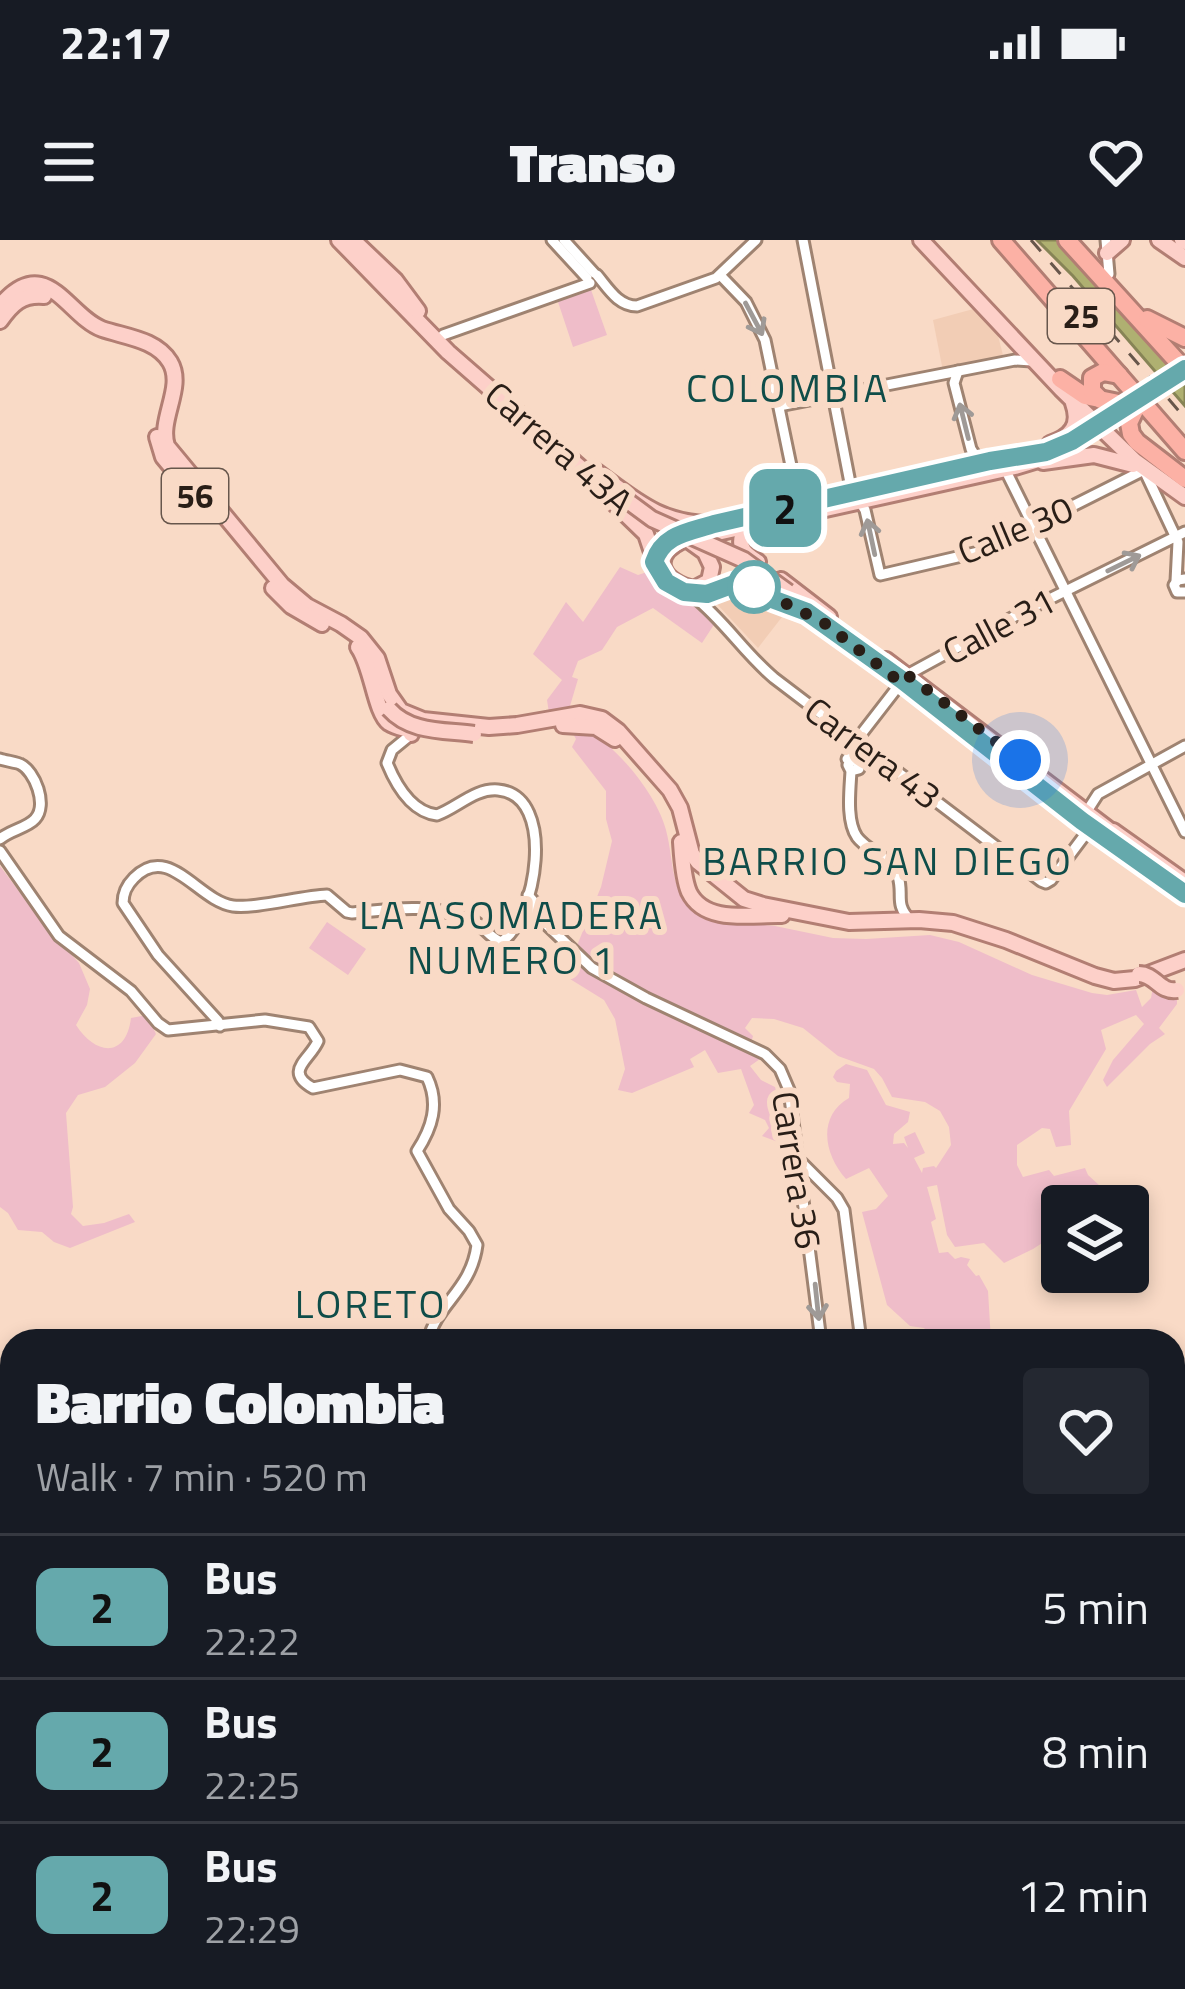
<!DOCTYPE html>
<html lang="en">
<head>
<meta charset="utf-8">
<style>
	:root { --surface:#171b24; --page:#242831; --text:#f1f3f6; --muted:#9ea1a6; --line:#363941 }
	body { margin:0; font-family:"Titillium Web",sans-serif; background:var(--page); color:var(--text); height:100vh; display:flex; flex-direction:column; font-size:45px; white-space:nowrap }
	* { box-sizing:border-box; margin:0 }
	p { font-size:39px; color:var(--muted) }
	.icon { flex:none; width:66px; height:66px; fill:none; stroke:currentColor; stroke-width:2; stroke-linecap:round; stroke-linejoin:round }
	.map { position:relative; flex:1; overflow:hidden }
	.sheet { position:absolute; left:0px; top:1089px; width:1185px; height:660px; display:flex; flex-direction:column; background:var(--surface); border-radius:36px 36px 0 0; box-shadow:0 6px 18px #0003 }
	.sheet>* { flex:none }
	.badge { padding:0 24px; border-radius:18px; font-size:42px; line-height:78px }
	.controls { position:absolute; left:1041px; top:945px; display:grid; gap:24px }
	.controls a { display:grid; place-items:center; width:108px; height:108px; border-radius:12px; background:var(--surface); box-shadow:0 6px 18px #0003; font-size:60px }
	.you { position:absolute; width:60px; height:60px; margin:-30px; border:9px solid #fff; border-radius:50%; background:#1a73e8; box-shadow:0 0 0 18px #1a73e833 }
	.map>.badge { position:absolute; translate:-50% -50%; box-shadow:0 0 0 6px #fff }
	.round { display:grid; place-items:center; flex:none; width:126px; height:126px; border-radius:12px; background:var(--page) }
	.summary { display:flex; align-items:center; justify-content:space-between; height:204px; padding:0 36px }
	h1 { font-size:57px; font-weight:800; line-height:90px }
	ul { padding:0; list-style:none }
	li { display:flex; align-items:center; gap:36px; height:144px; padding:0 36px; border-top:3px solid var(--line) }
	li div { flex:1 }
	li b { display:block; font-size:45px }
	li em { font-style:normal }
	li .badge { min-width:132px; font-weight:700; text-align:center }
	.status { display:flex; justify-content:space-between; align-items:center; height:84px; padding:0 60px; background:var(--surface); direction:ltr }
	.status svg { height:33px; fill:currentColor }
	header { display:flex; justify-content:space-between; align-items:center; height:156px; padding:0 36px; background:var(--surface); font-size:54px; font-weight:800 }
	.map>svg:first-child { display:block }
	.built { fill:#f2cdb5 }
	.green { fill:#efbdc9 }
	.water { fill:#afb071; stroke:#878456; stroke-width:3 }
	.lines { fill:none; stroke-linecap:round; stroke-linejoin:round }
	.minor-casing { stroke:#9f8371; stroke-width:15 }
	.major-casing { stroke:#b27e73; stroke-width:20 }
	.highway-casing { stroke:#b27e73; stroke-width:22 }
	.minor { stroke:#fff; stroke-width:9 }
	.major { stroke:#fdd0c9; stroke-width:14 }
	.highway { stroke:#fcb1a5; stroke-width:16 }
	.tram { stroke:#67564b; stroke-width:3 }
	.rail { stroke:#67564b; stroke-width:3; stroke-dasharray:15 15; stroke-linecap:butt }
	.major-bridge-casing { stroke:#b27e73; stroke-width:20; stroke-linecap:butt }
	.major-bridge { stroke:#fdd0c9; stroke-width:14 }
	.oneway { stroke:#9f9a97 }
	.line-casing { stroke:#fff; stroke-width:27 }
	.line { stroke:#65a9ac; stroke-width:18 }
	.walk { stroke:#291e17; stroke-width:12; stroke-dasharray:0 21.6 }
	.stop-dot { fill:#fff; stroke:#65a9ac; stroke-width:6 }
	.labels { text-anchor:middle; stroke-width:12; stroke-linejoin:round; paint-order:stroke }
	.shield { fill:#f9dac6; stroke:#67564c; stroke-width:3 }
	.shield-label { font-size:33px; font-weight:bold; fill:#291e17 }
	.street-label { font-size:36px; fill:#291e17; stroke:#f9dac6 }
	.neighbourhood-label { font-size:39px; letter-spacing:3px; fill:#0f4d49; stroke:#f9dac6 }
</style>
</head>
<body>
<div class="status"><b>22:17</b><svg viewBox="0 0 49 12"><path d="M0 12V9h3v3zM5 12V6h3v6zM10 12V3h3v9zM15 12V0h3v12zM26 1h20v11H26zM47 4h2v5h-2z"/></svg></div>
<header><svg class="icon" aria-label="menu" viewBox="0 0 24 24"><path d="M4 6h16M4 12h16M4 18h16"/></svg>Transo<svg class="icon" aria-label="heart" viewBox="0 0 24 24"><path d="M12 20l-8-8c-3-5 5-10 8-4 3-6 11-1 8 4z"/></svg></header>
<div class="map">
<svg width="1185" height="1749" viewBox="0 0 1185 1749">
	<rect width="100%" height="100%" fill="#f9dac6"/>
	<g class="built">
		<path d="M 977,68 L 996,88 L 1004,119 L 943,131 L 933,80 Z"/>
		<path d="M 744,345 L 789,368 L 758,408 L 715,362 L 716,356 Z"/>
	</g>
	<g class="green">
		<path d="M 590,47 L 607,95 L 573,107 L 557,59 Z"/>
		<path d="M 620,327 L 638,335 L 650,331 C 658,353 671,354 690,362 C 699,365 708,376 715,383 L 702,403 L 653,368 L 617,387 L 602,410 L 578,421 L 572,437 L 578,439 L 570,466 L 549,473 L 547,460 L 562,440 L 533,414 L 566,362 L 583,382 Z"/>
		<path d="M 585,489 C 617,506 657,555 666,590 C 675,624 669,661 706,680 L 775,686 L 833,698 L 866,699 L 930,695 L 959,702 L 1032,735 L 1092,753 L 1107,755 L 1136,750 L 1142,767 L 1151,758 L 1153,747 L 1177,755 L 1177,764 L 1159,788 L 1165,794 L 1150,804 L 1107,847 L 1103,840 L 1113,820 L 1144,784 L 1136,775 L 1101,790 L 1106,809 L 1069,871 L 1071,905 L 1056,907 L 1050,889 L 1042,888 L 1017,905 L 1017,925 L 1023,937 L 1049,930 L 1054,936 L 1085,928 L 1088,935 L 1122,966 L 1062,966 L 1062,990 L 1033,1009 L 1004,1023 L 984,1003 L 955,1007 L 947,995 L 937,945 L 927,947 L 936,979 L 931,982 L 939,1013 L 948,1012 L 955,1019 L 961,1017 L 970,1019 L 967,1025 L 976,1036 L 979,1035 L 988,1051 L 991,1101 L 935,1101 L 924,1088 L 910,1086 L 887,1065 L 862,972 L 876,969 L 888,956 L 869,928 L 846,939 C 825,916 816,877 849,858 L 850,844 L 837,842 L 833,837 L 836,831 L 846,824 L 867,830 L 886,865 L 910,872 L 908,882 L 894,894 L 893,904 L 904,903 L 908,908 L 904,897 L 915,892 L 925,913 L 914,918 L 922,933 L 923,928 L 934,926 L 936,928 L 951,905 L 949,887 L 940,871 L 925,862 L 892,857 L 882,838 L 874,829 L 838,816 L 803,788 L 774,779 L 752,778 L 745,788 L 753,796 L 750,806 L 760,819 L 750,826 L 761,840 L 775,847 L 786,889 L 779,889 L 778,902 L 762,896 L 769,888 L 765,880 L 749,873 L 754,865 L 741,829 L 718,833 L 705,810 L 690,819 L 694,827 L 632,853 L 618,850 L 625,829 L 615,779 L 604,760 L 570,739 L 578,703 L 601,647 L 612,601 L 606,579 L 606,551 L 572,507 L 576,499 L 571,490 Z"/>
		<path d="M 0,626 L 45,686 L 79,723 L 90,749 L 87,765 L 76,785 C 95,815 126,819 131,778 L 147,775 L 156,794 L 135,823 L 105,847 L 78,855 L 66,873 L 73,967 L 71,974 L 83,986 L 104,983 L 129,974 L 135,982 L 70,1008 L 54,1002 L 42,992 L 18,990 L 8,973 L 0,967 Z"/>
		<path d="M 327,682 L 366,709 L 348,735 L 309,708 Z"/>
	</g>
	<path class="water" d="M 1037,0 L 1062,0 L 1185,137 L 1185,166 L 1073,36 Z"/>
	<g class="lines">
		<defs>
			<g id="minor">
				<path d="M 552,0 L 587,38"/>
				<path d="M 564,0 L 594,33"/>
				<path d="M 803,0 L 851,248 L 865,270 L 880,335 L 983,311 L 1144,230"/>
				<path d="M 1106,0 L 1109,34"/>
				<path d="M 597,35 C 608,48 618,66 637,66 L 716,38 L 756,0"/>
				<path d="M 720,35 L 746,62 L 765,100 L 801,274"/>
				<path d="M 443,95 L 590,43"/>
				<path d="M 958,131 L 954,143 L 971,209 L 976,217 L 984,220"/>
				<path d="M 779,166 L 1015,120 L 1032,121"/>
				<path d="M 1005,229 L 1185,592"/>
				<path d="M 1144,230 L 1178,302 L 1176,341"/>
				<path d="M 1185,339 L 1178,340 L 1174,345 L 1177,352 L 1185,352"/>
				<path d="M 693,356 C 724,380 744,413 774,438 L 1041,641 L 1046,643 L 1051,640 L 1087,592 L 1089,568 L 1098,554 L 1185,506"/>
				<path d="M 0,519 C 2,520 19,523 20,524 C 35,531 48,565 35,579 C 27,588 10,590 0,599"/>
				<path d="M 847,519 L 855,509 L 859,497 L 907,435 L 1017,375 L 1185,292"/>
				<path d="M 851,531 L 859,529 L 857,521 L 851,521 L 848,525 L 851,531 C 850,550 846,581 857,597 C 868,612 893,618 898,636 C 904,656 894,663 910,680"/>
				<path d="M 0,611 L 59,696 L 131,751 L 158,783 L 168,790 L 265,780 L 309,787 L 318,801 C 310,820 283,831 313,848 L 400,830 L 427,837 C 440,864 432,888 417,911 L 449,969 L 469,991 L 477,1005 C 471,1051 436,1064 428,1101"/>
				<path d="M 528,655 L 559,690"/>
				<path d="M 526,665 L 592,728 L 646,758 L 765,814 L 780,829 L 789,850 L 821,1101"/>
				<path d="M 220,786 L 218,781 L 158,715 L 123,663 C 123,653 126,646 134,638 C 169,602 198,661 233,666 C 256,669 301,656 327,655 L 347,672 L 352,673 C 395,669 427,663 470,679 C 483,684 487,696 501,702 C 536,681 558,555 498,550 C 475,548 457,568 437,575 C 412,572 396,545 387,523 L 392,510 L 414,492"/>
				<path d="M 802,923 L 837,958 L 844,970 L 861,1101"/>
				<path d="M 1173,1155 L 1185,1148"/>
				<path d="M 1173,1326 L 1185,1322"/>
				<path d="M 1173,1418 L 1185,1446"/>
				<path d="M 1173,1492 L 1185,1487"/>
				<path d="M 0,1495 L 12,1482"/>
				<path d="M 0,1623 L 12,1637"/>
				<path d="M 142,1737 L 152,1749"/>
				<path d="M 232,1737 L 234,1749"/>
				<path d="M 611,1737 L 616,1749"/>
				<path d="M 1032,1737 L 1033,1749"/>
			</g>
			<g id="major">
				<path d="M 339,0 L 448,112 L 621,263"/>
				<path d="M 353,0 L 395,40 L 418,71"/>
				<path d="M 921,0 L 1061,149 L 1135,221 L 1185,257"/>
				<path d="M 1159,0 L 1185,18"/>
				<path d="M 1182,0 L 1185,2"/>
				<path d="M 1107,13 L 1122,0"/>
				<path d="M 0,66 C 46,11 67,76 102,89 C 125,97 156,99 170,122 C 185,147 158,179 167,206 L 282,345 L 307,366 L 341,384 L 361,398 L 377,418 L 389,454 L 401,471 L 423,480 L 489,487 L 517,485 L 580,474 L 602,479 L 618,491 L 670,550 L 680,568 L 692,614 L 698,622 L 744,659 L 763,665 L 849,682 L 919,680 L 953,683 L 1006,700 L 1095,736 L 1114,741 L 1135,739 L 1185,720"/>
				<path d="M 0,81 C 12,64 22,54 44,56"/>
				<path d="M 157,197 L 163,217 L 193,253"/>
				<path d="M 1050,204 C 1071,197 1081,185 1073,163"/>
				<path d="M 1043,222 L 1094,215 L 1133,225"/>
				<path d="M 594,230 C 635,260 661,285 714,284"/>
				<path d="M 855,252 L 990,221 L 1033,214"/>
				<path d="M 612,261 L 646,294 L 660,336"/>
				<path d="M 753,286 L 742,296 C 738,310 748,315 758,322"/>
				<path d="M 691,302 L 705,312 L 712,327 L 709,341 L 694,349 C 664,343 648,318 681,301 L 1015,227 L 1048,217"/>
				<path d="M 781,340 L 829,377"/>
				<path d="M 273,348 L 291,366 L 322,384"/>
				<path d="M 778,351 L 824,384 L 1082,581 L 1185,654"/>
				<path d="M 694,354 L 707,354 L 743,343 L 785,364"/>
				<path d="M 358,407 C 372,426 375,473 389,483 C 395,487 402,488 409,490 L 411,494"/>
				<path d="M 886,420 L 1116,595"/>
				<path d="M 563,485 L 596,487 L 615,499"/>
				<path d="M 1113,591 L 1185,642"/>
				<path d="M 681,602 C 682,616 683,638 689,652 C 705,685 753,674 782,675"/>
				<path d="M 1173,1262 L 1185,1260"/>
				<path d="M 1173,1619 L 1185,1652"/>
				<path d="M 536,1737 L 540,1749"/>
				<path d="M 880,1749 L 909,1737"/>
			</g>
			<g id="highway">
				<path d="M 1001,0 L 1185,211"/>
				<path d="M 1067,0 L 1185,130"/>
				<path d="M 1147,79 L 1185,98"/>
				<path d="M 1060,139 L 1085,156 L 1128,165"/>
				<path d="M 1101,160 L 1092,151 L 1092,138 L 1103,132 L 1119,135"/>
				<path d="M 1136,168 L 1129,183 L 1131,194 L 1137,202 L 1185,239"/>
			</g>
		</defs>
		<use href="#minor" class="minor-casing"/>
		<use href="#major" class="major-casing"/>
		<use href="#highway" class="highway-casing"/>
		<use href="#minor" class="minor"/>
		<use href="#major" class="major"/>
		<use href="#highway" class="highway"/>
		<g class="tram">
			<path d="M 1173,1567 L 1185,1562"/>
			<path d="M 723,1749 L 753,1737"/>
		</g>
		<path class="rail" d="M 1031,0 L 1185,178"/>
		<defs>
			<g id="major-bridge">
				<path d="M 1046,212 L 1072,201 L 1185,129"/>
				<path d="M 625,259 L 652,279 L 744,320 L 788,352"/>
				<path d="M 389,469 C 410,493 445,490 474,494"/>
				<path d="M 1139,734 C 1155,734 1160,753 1177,750"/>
			</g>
		</defs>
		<use href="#major-bridge" class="major-bridge-casing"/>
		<use href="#major-bridge" class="major-bridge"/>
	</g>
	<defs><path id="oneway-shaft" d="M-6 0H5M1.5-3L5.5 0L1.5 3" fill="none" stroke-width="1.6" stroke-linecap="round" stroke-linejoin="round" transform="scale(3)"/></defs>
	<g class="oneway">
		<use href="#oneway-shaft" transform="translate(754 79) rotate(62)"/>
		<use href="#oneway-shaft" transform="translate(964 181) rotate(-104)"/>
		<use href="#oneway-shaft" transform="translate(871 297) rotate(-102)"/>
		<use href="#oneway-shaft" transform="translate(1124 323) rotate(-26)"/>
		<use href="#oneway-shaft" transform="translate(817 1062) rotate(84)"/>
	</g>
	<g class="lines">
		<defs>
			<path id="line" d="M 1185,129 L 1072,201 L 1046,212 L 990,221 L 714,284 C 689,292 663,294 654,322 L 666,342 L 684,352 L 707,354 L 734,344 L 747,344 L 772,359 L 807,372 L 902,440 L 1082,581 L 1185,654"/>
		</defs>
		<use href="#line" class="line-casing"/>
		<use href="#line" class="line"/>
		<path class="walk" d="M 754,347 L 751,346 L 824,383 L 900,442 L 907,435 L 913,439 L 1020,520"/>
	</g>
	<circle class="stop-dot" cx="754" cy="347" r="24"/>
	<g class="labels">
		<g class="shield">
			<rect x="1048" y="49" width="66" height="54" rx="9"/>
			<rect x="162" y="229" width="66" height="54" rx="9"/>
		</g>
		<g class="shield-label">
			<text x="1081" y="88">25</text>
			<text x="195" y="268">56</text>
		</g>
		<g class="street-label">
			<text transform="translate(559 208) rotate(41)" y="13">Carrera 43A</text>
			<text transform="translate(1015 290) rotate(-23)" y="13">Calle 30</text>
			<text transform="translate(999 386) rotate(-28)" y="13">Calle 31</text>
			<text transform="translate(873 513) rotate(37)" y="13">Carrera 43</text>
			<text transform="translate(797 930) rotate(81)" y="13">Carrera 36</text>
		</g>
		<g class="neighbourhood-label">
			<text x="788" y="162">COLOMBIA</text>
			<text x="888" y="635">BARRIO SAN DIEGO</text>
			<text x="512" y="689">LA ASOMADERA<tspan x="512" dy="45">NUMERO 1</tspan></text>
			<text x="371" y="1078">LORETO</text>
		</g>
	</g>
</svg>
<div class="controls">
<a><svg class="icon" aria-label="layers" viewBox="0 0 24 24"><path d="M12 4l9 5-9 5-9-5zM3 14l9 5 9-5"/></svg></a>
</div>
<div class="you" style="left:1020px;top:520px"></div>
<b class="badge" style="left:785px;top:268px;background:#65a9ac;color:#111">2</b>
<section class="sheet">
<div class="summary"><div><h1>Barrio Colombia</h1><p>Walk · 7 min · 520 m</p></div><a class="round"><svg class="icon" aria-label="heart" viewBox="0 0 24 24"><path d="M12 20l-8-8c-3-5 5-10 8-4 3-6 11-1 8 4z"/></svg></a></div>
<ul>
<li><span class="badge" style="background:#65a9ac;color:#111">2</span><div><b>Bus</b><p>22:22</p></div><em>5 min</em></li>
<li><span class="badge" style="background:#65a9ac;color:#111">2</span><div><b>Bus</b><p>22:25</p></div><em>8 min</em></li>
<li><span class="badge" style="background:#65a9ac;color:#111">2</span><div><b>Bus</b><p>22:29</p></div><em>12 min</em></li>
</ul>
</section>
</div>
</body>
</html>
